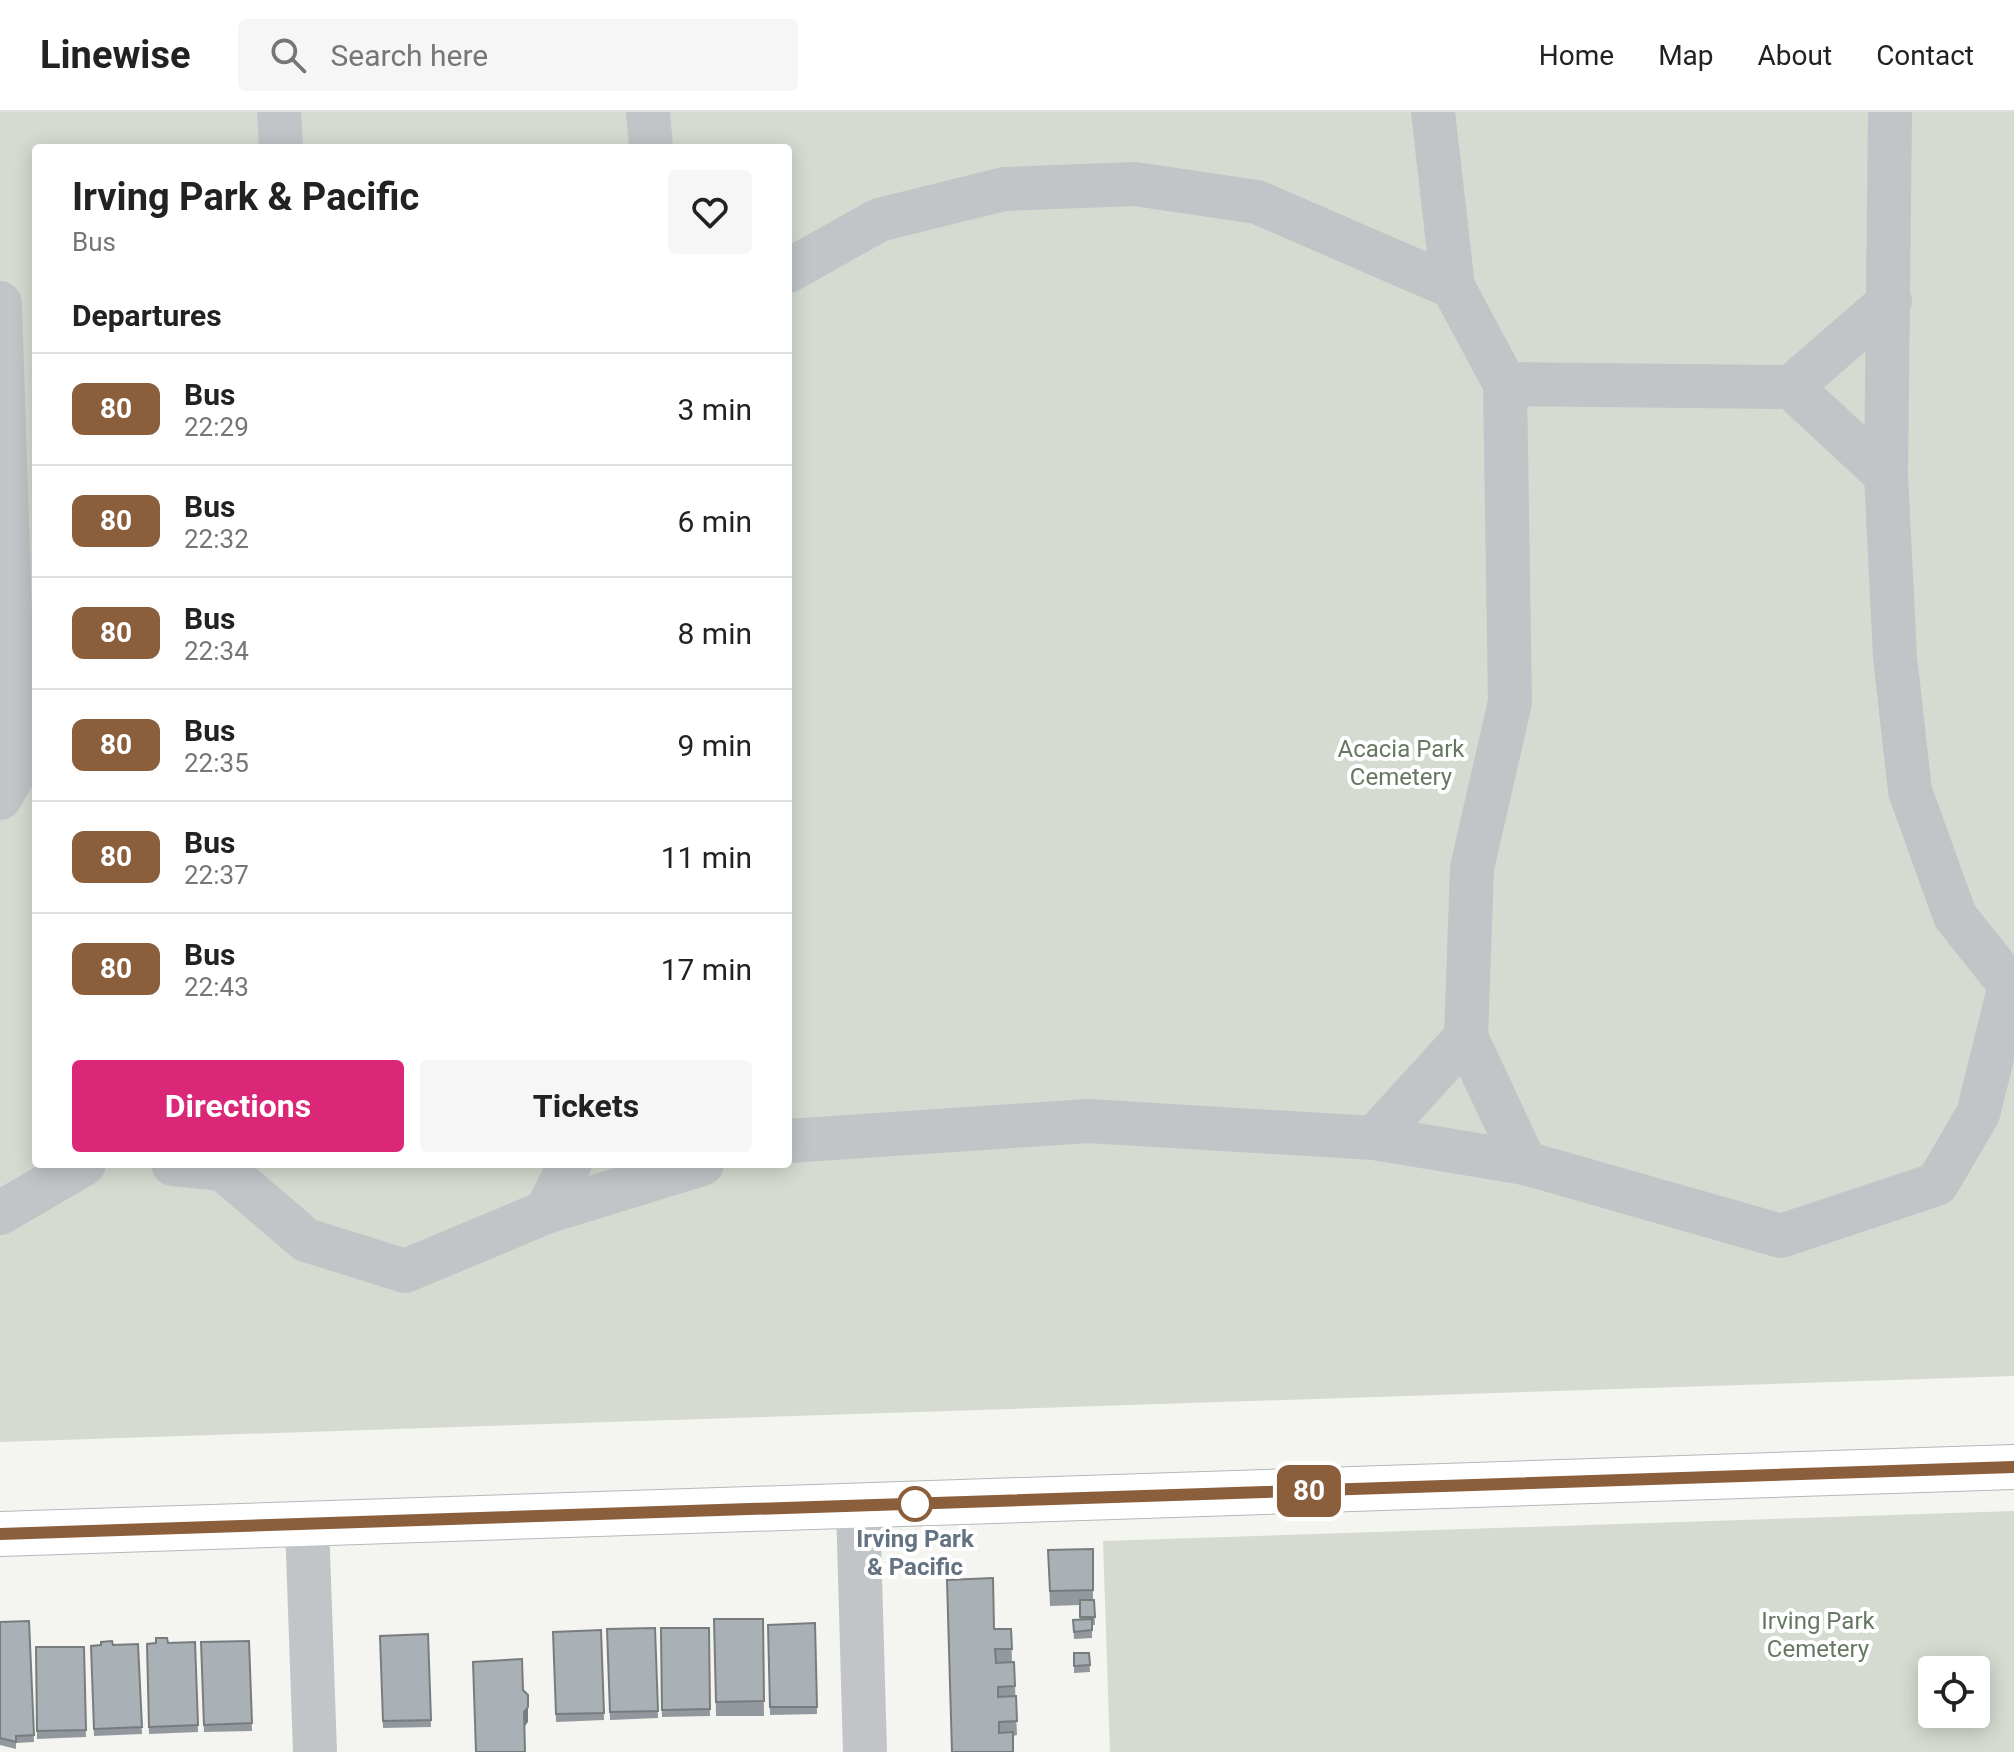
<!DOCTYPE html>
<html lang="en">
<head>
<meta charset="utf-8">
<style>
	:root { --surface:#fff; --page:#f6f6f6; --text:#222; --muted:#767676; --line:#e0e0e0; --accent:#db2777 }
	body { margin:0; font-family:Roboto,sans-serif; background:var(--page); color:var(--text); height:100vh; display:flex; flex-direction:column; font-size:30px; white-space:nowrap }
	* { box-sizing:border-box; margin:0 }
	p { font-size:26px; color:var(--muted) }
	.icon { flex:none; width:44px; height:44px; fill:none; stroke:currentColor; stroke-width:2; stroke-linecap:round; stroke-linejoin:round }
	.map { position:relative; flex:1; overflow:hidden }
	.sheet { position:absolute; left:32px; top:32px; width:760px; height:1024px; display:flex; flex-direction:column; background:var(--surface); border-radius:8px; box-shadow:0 4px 20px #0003 }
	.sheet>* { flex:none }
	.badge { padding:0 16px; border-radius:12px; font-size:28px; line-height:52px }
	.fabs { position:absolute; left:1918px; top:1544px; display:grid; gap:16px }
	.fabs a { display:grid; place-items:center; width:72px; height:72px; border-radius:8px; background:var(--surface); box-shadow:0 4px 20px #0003; font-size:40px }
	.map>.badge { position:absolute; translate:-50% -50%; box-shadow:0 0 0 4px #fff }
	h2 { padding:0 40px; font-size:30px; line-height:72px }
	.round { display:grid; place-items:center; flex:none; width:84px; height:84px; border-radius:8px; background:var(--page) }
	.head { display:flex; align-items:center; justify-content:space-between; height:136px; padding:0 40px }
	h1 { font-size:38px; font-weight:700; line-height:60px }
	.action { display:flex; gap:16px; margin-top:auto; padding:16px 40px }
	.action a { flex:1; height:92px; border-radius:8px; background:var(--accent); color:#fff; font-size:32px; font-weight:700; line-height:92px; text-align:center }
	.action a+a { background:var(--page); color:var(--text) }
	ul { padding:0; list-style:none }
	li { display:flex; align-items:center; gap:24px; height:112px; padding:0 40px; border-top:2px solid var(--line) }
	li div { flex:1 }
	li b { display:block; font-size:30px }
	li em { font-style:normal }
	li .badge { min-width:88px; font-weight:700; text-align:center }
	header { display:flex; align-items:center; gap:48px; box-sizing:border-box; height:112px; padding:0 40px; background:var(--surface); border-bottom:2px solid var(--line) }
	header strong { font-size:38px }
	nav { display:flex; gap:44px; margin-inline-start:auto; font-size:28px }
	.search { width:560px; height:72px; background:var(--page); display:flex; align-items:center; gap:20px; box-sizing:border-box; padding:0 28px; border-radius:8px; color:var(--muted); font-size:30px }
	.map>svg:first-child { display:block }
	.green { fill:#d5dbd1; fill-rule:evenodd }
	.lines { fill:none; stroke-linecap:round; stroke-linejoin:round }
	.major-casing { stroke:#b4b8bc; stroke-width:46 }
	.minor { stroke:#c1c5c8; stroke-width:44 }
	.major { stroke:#fff; stroke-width:44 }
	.wall { fill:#92989d }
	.shaded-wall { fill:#777c7f }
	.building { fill:#aab1b6; stroke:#777c7f; stroke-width:2 }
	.line-casing { stroke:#fff; stroke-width:18 }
	.line { stroke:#8b5e3c; stroke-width:12 }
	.stop-dot { fill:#fff; stroke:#8b5e3c; stroke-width:4 }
	.labels { text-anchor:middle; stroke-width:8; stroke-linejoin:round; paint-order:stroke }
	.park-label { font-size:24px; fill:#667862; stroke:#fff }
	.stop-label { font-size:24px; font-weight:bold; fill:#637381; stroke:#fff }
</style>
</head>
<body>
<header>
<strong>Linewise</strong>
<div class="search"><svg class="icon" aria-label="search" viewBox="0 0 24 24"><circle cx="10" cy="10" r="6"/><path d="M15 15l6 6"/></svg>Search here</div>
<nav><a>Home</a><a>Map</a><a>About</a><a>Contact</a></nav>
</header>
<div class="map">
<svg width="2014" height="1640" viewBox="0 0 2014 1640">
	<rect width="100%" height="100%" fill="#f4f4f0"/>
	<g class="green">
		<path d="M 0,0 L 2014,0 L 2014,1264 L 0,1330 ZM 36,36 L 788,36 L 788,1052 L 36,1052 Z"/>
		<path d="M 2014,1399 L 2014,1640 L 1110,1640 L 1103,1429 ZM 1932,1558 L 1976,1558 L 1976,1602 L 1932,1602 Z"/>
	</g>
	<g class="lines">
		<defs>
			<path id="major" d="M 0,1422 L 2014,1355"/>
		</defs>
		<use href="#major" class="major-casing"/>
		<g class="minor">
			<path d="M 279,0 L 281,36"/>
			<path d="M 648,0 L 651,36"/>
			<path d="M 1433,0 L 1453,175 L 1505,272 L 1510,590 L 1472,756 L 1466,925 L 1525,1051 L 1781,1124 L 1937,1072 L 1978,1002 L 2010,873"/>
			<path d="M 1890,0 L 1886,363 L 1895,545 L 1910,679 L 1955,804 L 2014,878"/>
			<path d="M 788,159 L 879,108 L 1004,77 L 1135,72 L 1257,90 L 1453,175"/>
			<path d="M 0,191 L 15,660 L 0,686"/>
			<path d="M 1505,272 L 1791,275 L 1886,363"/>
			<path d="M 1791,275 L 1890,189"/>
			<path d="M 1374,1026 L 1466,925"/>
			<path d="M 788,1029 L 1088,1009 L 1374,1026 L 1525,1051"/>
			<path d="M 173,1052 L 223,1057"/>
			<path d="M 221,1052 L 223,1057 L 306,1128 L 405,1159 L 546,1100 L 570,1052"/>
			<path d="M 546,1100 L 702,1052"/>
			<path d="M 0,1101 L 84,1052"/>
			<path d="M 858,1394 L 865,1640"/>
			<path d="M 307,1412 L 315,1640"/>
		</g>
		<use href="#major" class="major"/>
	</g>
	<g class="wall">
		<path d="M 1093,1437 L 1093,1488 L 1094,1488 L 1095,1513 L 1092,1513 L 1092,1526 L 1074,1527 L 1073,1508 L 1080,1508 L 1080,1493 L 1050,1494 L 1048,1438 Z"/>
		<path d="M 714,1507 L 763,1507 L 764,1604 L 716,1604 Z"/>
		<path d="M 29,1509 L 34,1630 L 16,1631 L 16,1637 L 0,1633 L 0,1510 Z"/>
		<path d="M 815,1511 L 817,1602 L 770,1603 L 768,1513 Z"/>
		<path d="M 655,1516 L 658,1606 L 610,1608 L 607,1517 Z"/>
		<path d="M 661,1516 L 709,1516 L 710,1604 L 662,1605 Z"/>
		<path d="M 994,1517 L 1011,1517 L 1012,1550 L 1014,1550 L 1017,1623 L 952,1640 Z"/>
		<path d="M 601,1518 L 604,1608 L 556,1610 L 553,1520 Z"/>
		<path d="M 428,1522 L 431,1615 L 383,1616 L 380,1524 Z"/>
		<path d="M 249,1529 L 252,1619 L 204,1620 L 201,1530 Z"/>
		<path d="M 195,1530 L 198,1620 L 149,1622 L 147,1532 Z"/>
		<path d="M 138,1532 L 142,1622 L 94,1624 L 91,1534 Z"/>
		<path d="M 36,1535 L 84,1535 L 86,1625 L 37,1627 Z"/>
		<path d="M 1074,1541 L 1089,1541 L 1090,1560 L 1074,1561 Z"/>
	</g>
	<path class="shaded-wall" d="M 528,1595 L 528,1610 L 524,1615 L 524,1600 Z"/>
	<g class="building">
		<path d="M 1093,1437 L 1093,1478 L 1050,1479 L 1048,1438 Z"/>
		<path d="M 993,1466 L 994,1517 L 1011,1517 L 1012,1537 L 995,1537 L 996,1551 L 1014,1550 L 1015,1574 L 998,1575 L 998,1585 L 1016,1584 L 1017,1609 L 999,1610 L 999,1621 L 1013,1620 L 1013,1640 L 952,1640 L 947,1468 Z"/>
		<path d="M 1080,1488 L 1094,1488 L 1095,1505 L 1080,1505 Z"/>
		<path d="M 714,1507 L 763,1507 L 764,1589 L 716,1590 Z"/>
		<path d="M 1092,1507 L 1092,1518 L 1074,1520 L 1073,1508 Z"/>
		<path d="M 29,1509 L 34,1623 L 16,1624 L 16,1630 L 0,1626 L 0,1510 Z"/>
		<path d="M 815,1511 L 817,1595 L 770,1595 L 768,1513 Z"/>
		<path d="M 655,1516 L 658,1599 L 610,1600 L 607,1517 Z"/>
		<path d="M 661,1516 L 709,1516 L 710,1597 L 662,1598 Z"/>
		<path d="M 601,1518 L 604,1601 L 556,1602 L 553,1520 Z"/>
		<path d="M 428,1522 L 431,1608 L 383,1609 L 380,1524 Z"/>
		<path d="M 156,1526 L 167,1526 L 168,1531 L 195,1530 L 198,1613 L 149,1615 L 147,1532 L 156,1531 Z"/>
		<path d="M 112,1529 L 113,1533 L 138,1532 L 142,1615 L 94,1617 L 91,1534 L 101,1533 L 101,1530 Z"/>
		<path d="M 249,1529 L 252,1611 L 204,1613 L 201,1530 Z"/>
		<path d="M 36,1535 L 84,1535 L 86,1618 L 37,1619 Z"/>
		<path d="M 1074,1541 L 1089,1541 L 1090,1553 L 1074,1554 Z"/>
		<path d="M 522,1547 L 523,1578 L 528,1583 L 528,1595 L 524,1600 L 525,1640 L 476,1640 L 473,1550 Z"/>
	</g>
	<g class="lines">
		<defs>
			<path id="line" d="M 0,1422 L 2014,1355"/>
		</defs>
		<use href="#line" class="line-casing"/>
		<use href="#line" class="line"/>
	</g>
	<circle class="stop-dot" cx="915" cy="1392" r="16"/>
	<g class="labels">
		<g class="park-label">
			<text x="1401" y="645">Acacia Park<tspan x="1401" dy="28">Cemetery</tspan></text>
			<text x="1818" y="1517">Irving Park<tspan x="1818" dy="28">Cemetery</tspan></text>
		</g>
		<g class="stop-label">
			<text x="915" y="1435">Irving Park<tspan x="915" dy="28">&amp; Pacific</tspan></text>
		</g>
	</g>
</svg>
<div class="fabs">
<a><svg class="icon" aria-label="locate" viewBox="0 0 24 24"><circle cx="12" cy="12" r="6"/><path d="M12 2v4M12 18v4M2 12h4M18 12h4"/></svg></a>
</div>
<b class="badge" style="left:1309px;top:1379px;background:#8b5e3c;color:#fff">80</b>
<section class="sheet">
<div class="head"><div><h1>Irving Park &amp; Pacific</h1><p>Bus</p></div><a class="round"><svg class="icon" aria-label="heart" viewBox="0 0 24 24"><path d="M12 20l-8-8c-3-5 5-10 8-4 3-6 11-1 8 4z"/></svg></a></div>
<h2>Departures</h2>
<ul>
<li><span class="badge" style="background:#8b5e3c;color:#fff">80</span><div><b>Bus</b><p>22:29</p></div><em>3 min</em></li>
<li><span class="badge" style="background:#8b5e3c;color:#fff">80</span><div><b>Bus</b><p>22:32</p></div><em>6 min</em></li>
<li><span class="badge" style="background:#8b5e3c;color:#fff">80</span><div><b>Bus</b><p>22:34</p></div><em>8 min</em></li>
<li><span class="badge" style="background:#8b5e3c;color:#fff">80</span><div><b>Bus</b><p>22:35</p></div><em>9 min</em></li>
<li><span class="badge" style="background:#8b5e3c;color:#fff">80</span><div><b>Bus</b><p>22:37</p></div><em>11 min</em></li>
<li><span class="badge" style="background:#8b5e3c;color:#fff">80</span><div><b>Bus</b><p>22:43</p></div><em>17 min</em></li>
</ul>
<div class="action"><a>Directions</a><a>Tickets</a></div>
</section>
</div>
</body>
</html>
